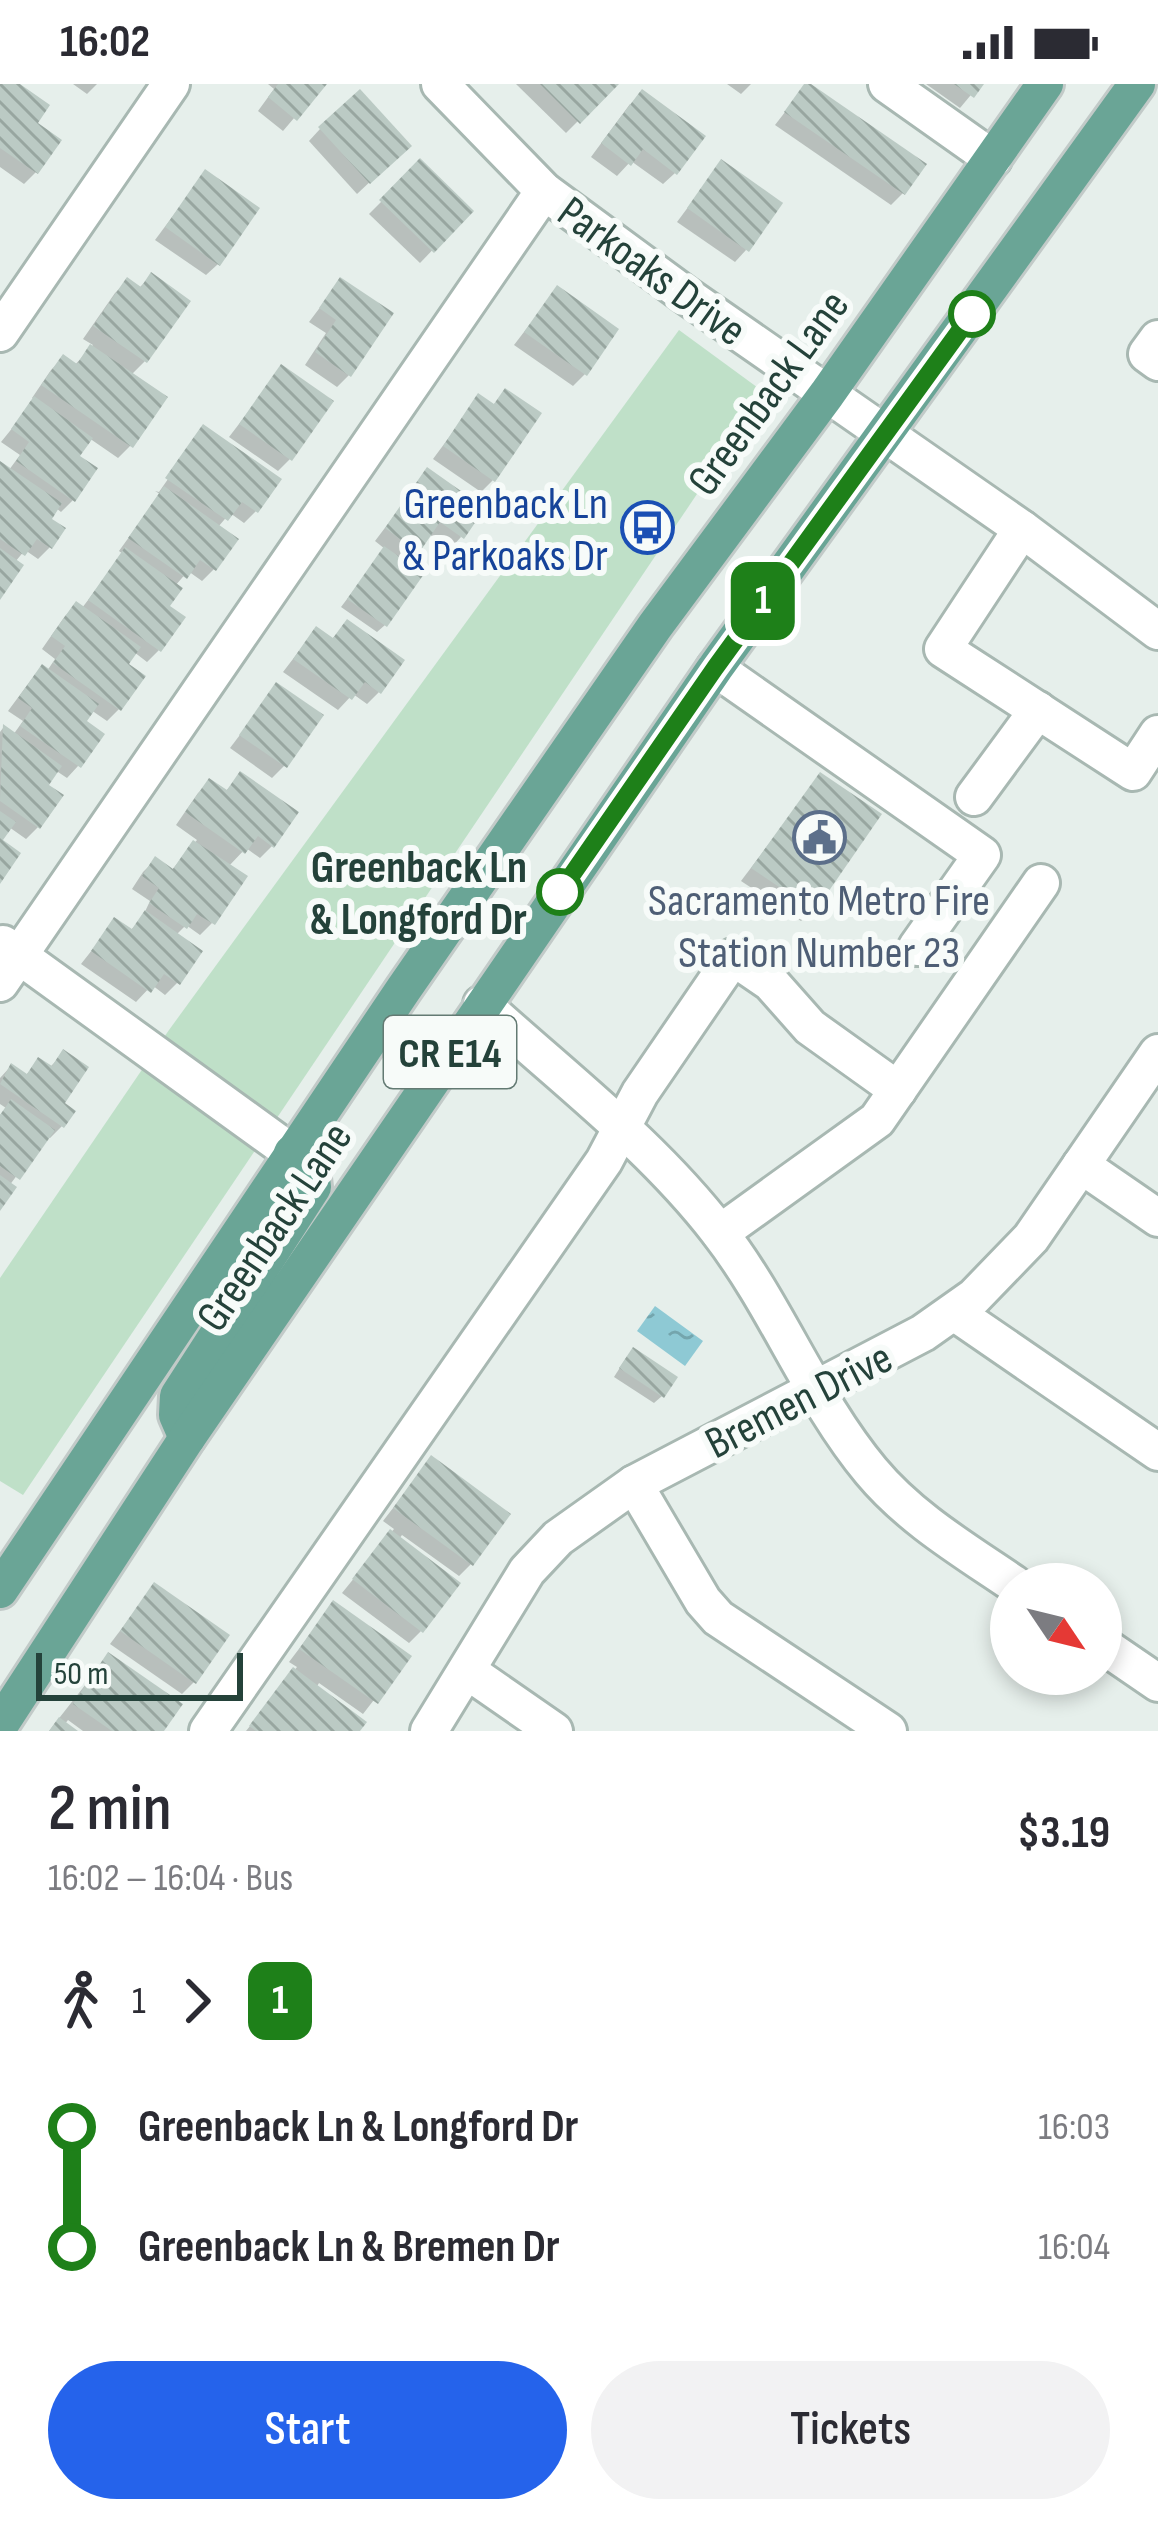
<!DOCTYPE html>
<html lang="en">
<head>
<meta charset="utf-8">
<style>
	:root { --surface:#fff; --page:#f2f2f3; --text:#2b2b33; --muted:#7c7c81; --accent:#2563eb }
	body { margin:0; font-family:"Sofia Sans Condensed",sans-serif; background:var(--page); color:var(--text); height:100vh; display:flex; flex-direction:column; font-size:45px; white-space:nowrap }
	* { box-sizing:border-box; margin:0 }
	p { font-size:39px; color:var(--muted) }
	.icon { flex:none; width:66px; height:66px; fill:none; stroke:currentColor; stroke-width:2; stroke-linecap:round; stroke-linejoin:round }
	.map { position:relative; height:1647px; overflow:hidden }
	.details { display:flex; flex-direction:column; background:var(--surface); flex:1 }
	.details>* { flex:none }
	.badge { padding:0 24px; border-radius:18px; font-size:42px; line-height:78px }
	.needle { width:78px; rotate:125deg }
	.buttons { position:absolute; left:990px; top:1479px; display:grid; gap:24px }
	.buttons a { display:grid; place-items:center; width:132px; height:132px; border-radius:50%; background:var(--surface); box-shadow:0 6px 18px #0003; font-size:60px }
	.scale { position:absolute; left:36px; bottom:30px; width:207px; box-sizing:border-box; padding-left:12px; border:6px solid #24423a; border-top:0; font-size:33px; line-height:42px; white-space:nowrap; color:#24423a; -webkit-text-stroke:9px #f7fbf9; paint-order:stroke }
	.map>.badge { position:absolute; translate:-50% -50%; box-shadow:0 0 0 6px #fff }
	.legs { display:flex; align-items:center; gap:18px; height:132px; padding:0 48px; font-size:39px }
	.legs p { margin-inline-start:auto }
	.overview { display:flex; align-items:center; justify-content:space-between; height:204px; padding:0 48px }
	h1 { font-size:66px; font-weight:600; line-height:90px }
	.action { display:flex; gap:24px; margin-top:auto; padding:24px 48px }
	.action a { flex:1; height:138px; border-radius:72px; background:var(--accent); color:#fff; font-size:48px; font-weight:600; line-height:138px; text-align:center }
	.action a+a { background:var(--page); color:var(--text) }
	ul { padding:0 48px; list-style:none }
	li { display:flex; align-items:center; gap:42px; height:120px; font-size:45px }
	li i { display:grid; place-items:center; width:18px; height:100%; margin:0 15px; background:currentColor }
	li i::after { content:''; width:30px; height:30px; margin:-15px; border:9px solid; border-radius:50%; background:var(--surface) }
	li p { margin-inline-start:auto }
	li:first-child i { background:linear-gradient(#0000 50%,currentColor 0) }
	li:last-child i { background:linear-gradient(currentColor 50%,#0000 0) }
	.status { display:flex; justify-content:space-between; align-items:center; height:84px; padding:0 60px; background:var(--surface); direction:ltr }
	.status svg { height:33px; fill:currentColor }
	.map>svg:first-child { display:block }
	.park { fill:#bfe0c8 }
	.water { fill:url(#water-ripples) }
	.shadow { fill:#0003 }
	.building { fill:url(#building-back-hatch) }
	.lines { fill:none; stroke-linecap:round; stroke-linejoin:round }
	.minor-casing { stroke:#a8b8b2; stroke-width:42 }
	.major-casing { stroke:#c2cac8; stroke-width:42 }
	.minor { stroke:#fff; stroke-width:36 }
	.major { stroke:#6aa596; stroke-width:36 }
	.line-1-casing { stroke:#fff; stroke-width:27 }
	.line-1 { stroke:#1e8019; stroke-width:18 }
	.stop-1-dot { fill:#fff; stroke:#1e8019; stroke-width:6 }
	.labels { text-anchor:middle; stroke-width:12; stroke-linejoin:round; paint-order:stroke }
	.shield { fill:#f7fbf9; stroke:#637a73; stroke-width:3 }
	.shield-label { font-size:42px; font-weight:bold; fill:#24423a }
	.street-label { font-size:45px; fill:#24423a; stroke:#f7fbf9 }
	.transit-label { font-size:45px; fill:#164399; stroke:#f7fbf9; text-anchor:end }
	.stop-label { font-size:45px; font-weight:bold; fill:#24423a; stroke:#f7fbf9; text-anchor:end }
	.service-label { font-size:45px; fill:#4e5e75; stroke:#f7fbf9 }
</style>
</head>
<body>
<div class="status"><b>16:02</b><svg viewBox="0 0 49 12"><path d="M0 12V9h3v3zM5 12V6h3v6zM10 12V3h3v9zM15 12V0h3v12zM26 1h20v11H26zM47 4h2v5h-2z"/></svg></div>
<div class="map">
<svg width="1158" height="1647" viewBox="0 0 1158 1647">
	<defs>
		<pattern id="water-ripples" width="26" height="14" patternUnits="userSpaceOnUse" patternTransform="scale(3)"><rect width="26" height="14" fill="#8ec9d4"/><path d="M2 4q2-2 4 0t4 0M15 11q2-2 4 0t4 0" fill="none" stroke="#74a5ad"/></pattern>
		<pattern id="building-back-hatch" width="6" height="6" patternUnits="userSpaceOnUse" patternTransform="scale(3)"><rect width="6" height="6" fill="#bbcac4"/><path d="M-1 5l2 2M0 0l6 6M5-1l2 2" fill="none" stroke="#98a6a0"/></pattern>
	</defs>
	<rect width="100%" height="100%" fill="#e6efeb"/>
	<path class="park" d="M 679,246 L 765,309 L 23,1411 L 0,1397 L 0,1194 L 169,946 Z"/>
	<path class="water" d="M 655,1222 L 703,1257 L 685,1282 L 637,1247 Z"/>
	<g class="shadow">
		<path d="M 0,0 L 15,0 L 34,40 L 36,88 L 24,100 L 0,83 Z"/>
		<path d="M 73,0 L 97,0 L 87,10 Z"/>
		<path d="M 268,0 L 323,0 L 283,47 L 258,27 L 274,5 Z"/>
		<path d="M 516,0 L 615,0 L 566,49 Z"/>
		<path d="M 727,0 L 751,0 L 741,10 Z"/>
		<path d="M 926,0 L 980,0 L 960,24 Z"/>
		<path d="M 806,1 L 903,109 L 891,121 L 775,41 Z"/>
		<path d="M 630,20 L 675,89 L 663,100 L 631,77 L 617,92 L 591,73 Z"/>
		<path d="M 320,45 L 408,62 L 357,110 L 309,57 Z"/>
		<path d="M 420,79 L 470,127 L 420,179 L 369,130 Z"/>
		<path d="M 721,79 L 746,166 L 735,178 L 677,138 Z"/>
		<path d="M 205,89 L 218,180 L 206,191 L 155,156 Z"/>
		<path d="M 151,192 L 145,277 L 131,291 L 130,362 L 118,374 L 89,354 L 76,373 L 73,416 L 61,428 L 56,424 L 48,436 L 50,463 L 38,475 L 25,466 L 15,478 L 0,510 L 0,380 L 9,386 L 20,371 L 1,358 L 35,316 L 32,314 L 51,286 L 63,274 L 74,282 L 93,261 L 83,255 L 115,209 L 127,197 L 138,205 Z"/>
		<path d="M 340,197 L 349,291 L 337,303 L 305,281 L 326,249 L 309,238 Z"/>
		<path d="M 557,205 L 585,290 L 573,302 L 514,261 Z"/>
		<path d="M 282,284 L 290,375 L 278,387 L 229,353 Z"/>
		<path d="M 506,308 L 493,396 L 481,408 L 433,375 L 479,313 L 492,322 Z"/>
		<path d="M 198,352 L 256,427 L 244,439 L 230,429 L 218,443 L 214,485 L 202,497 L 188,487 L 175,502 L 166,523 L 159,566 L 147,578 L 134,568 L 125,581 L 119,625 L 107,637 L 91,626 L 83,638 L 78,682 L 67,694 L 55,686 L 45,701 L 38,743 L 26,755 L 9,743 L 0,756 L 0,648 L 3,644 L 13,651 L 23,637 L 8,627 L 31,596 L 42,584 L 47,587 L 55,575 L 42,565 L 65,532 L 77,521 L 82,524 L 123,470 L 119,467 L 160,410 L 155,407 L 159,408 Z"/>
		<path d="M 428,387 L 461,453 L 450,465 L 429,450 L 404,480 L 385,541 L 377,548 L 341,523 L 385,465 L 375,457 Z"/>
		<path d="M 347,539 L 379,608 L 367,620 L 353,610 L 338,626 L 283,588 L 316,545 L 331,556 Z"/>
		<path d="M 277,602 L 284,682 L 272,694 L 230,664 Z"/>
		<path d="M 240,691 L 272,762 L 260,774 L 246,764 L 228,783 L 212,839 L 200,851 L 186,841 L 175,852 L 177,899 L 165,911 L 152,901 L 136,918 L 81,880 L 115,837 L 130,847 L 142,834 L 150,817 L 132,805 L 143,788 L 155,776 L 171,787 L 197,756 L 176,741 L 198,709 L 210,698 L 225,708 Z"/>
		<path d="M 820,692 L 813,826 L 801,837 L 741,797 Z"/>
		<path d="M 64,969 L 62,1042 L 50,1054 L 46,1052 L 9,1102 L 0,1121 L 0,1031 L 6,1024 L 0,1020 L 0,994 L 11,982 L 25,992 L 39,977 L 49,984 Z"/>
		<path d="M 626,1274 L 662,1312 L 654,1319 L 614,1293 Z"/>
		<path d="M 431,1375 L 471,1480 L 459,1492 L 402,1451 L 399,1455 L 421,1547 L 409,1559 L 342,1509 L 394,1445 L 383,1437 Z"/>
		<path d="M 154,1502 L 194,1598 L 182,1610 L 110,1560 Z"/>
		<path d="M 333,1520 L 408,1572 L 363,1630 L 319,1599 L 316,1604 L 356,1647 L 246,1647 L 297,1583 L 289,1578 Z"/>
		<path d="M 108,1572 L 161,1647 L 83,1647 L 68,1636 L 64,1641 L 73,1647 L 49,1647 Z"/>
	</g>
	<g class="building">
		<path d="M 0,0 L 20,0 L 50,21 L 38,39 L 62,56 L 38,90 L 0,64 Z"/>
		<path d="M 278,0 L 327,0 L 297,37 L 268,13 Z"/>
		<path d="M 540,0 L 619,0 L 580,40 Z"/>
		<path d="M 804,0 L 811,0 L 927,80 L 905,111 L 784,28 Z"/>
		<path d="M 954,0 L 984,0 L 974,14 Z"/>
		<path d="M 360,5 L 412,62 L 370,100 L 318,43 Z"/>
		<path d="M 642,5 L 706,52 L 677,91 L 643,65 L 631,82 L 601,59 Z"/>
		<path d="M 420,74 L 474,127 L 434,169 L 379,116 Z"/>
		<path d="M 721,75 L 783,119 L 749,168 L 687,124 Z"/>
		<path d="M 205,85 L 260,124 L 220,182 L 165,143 Z"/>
		<path d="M 151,188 L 191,217 L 147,279 L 93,242 L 127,193 L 141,203 Z"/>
		<path d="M 340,193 L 394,229 L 351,293 L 315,268 L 336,236 L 319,224 Z"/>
		<path d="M 557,201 L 619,245 L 587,292 L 524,248 Z"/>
		<path d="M 90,260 L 168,313 L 133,364 L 41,301 L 63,270 L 77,280 Z"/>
		<path d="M 281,280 L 334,317 L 292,377 L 239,340 Z"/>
		<path d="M 505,304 L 542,329 L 495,398 L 443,362 L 478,309 L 494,320 Z"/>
		<path d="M 34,312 L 93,354 L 80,372 L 98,384 L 75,418 L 16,377 L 29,358 L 11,345 Z"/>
		<path d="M 203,340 L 282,395 L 258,429 L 242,418 L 228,437 L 165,394 Z"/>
		<path d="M 0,377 L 62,419 L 52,435 L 66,444 L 52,465 L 37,455 L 25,472 L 0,455 Z"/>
		<path d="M 427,383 L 485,424 L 464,455 L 440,438 L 419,469 L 385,444 Z"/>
		<path d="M 164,402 L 239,455 L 216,487 L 200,476 L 187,495 L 128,454 Z"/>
		<path d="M 384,462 L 424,490 L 387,543 L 347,515 Z"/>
		<path d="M 125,463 L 183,504 L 170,522 L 186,533 L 161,568 L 88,516 Z"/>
		<path d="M 0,464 L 24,481 L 0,516 Z"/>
		<path d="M 76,517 L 141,563 L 129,580 L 146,592 L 121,627 L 53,579 L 65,562 L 51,552 Z"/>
		<path d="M 347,535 L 405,576 L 381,610 L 365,598 L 352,616 L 293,575 L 316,542 L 333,554 Z"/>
		<path d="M 42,580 L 99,620 L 87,637 L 105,650 L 81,684 L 20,642 L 32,624 L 18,614 Z"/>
		<path d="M 276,598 L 324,631 L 287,684 L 239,651 Z"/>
		<path d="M 3,640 L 62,682 L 49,701 L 64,711 L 40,745 L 0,717 Z"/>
		<path d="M 240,687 L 299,728 L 274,764 L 258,752 L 245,770 L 185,728 L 209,694 L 227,706 Z"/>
		<path d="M 820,688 L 882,730 L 815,827 L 751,784 Z"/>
		<path d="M 0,727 L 16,738 L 3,756 L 21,769 L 0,800 Z"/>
		<path d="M 193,756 L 248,792 L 215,841 L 197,830 L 187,845 L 149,819 L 159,804 L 142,792 L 155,772 L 173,785 Z"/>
		<path d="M 145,826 L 203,867 L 180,901 L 164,890 L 151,909 L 91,867 L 114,833 L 132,845 Z"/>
		<path d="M 63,965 L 89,983 L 65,1019 L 76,1027 L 64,1044 L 0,1000 L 11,979 L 27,990 L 38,973 L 52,982 Z"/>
		<path d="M 11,1015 L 55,1046 L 20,1096 L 0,1082 L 0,1031 Z"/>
		<path d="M 0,1091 L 17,1103 L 0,1127 Z"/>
		<path d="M 633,1263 L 678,1293 L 664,1314 L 619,1284 Z"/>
		<path d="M 431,1371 L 511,1430 L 473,1482 L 393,1424 Z"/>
		<path d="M 390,1445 L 461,1499 L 423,1549 L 352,1495 Z"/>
		<path d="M 154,1498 L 230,1551 L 196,1600 L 120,1547 Z"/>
		<path d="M 333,1516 L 412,1572 L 378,1620 L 299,1565 Z"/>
		<path d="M 108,1568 L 183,1620 L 164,1647 L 112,1647 L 73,1620 Z"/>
		<path d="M 293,1583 L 367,1638 L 360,1647 L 256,1647 L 249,1642 Z"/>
		<path d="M 59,1633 L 78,1647 L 49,1647 Z"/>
	</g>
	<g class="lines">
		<defs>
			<g id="minor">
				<path d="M 440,0 L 544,107 L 684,210 L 1022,445 L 1158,547"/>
				<path d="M 887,0 L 993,75"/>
				<path d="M 0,249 L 171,0"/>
				<path d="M 1158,255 L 1147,270 L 1158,278"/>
				<path d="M 1022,445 L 943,565 L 1133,688 L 1158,650"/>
				<path d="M 715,584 L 982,771 L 917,863"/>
				<path d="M 974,713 L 1038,626"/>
				<path d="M 3,860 L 292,1069"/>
				<path d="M 0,899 L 544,107"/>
				<path d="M 482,920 C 563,994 652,1061 719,1148 C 777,1223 811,1315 871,1387 C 910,1434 964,1466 1014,1500"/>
				<path d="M 1081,1081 L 1158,1134"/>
				<path d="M 720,1149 L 877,1036 L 1041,799"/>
				<path d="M 954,1228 L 1158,1368"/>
				<path d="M 634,1400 L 703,1517 L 718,1534 L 888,1647"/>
				<path d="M 1101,1560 L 1158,1599"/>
				<path d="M 469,1588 L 554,1647"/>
				<path d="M 208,1647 L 604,1077 L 640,1009 L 733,873 L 771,899 L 810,943 L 898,1006"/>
				<path d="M 429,1647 L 527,1487 L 558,1454 L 634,1400 L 923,1249 L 974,1213 L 1031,1154 L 1158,969"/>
			</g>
			<g id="major">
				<path d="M 187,1354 L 177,1331 L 178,1312 L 313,1103 L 311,1085 L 292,1069"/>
				<path d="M 0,1506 L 403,906 L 655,542 L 827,310 L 1045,0"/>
				<path d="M 0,1641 L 187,1354 L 715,584 L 1137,0"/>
			</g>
		</defs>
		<use href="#minor" class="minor-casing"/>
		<use href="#major" class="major-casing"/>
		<use href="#minor" class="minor"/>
		<use href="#major" class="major"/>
	</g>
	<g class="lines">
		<defs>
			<path id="line-1" d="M 560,808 L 715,584 L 972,230"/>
		</defs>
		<use href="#line-1" class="line-1-casing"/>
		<use href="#line-1" class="line-1"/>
	</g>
	<defs>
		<symbol id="bus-ring" viewBox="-11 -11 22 22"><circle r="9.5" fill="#f7fbf9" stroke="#1a4fb4" stroke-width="1.5"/><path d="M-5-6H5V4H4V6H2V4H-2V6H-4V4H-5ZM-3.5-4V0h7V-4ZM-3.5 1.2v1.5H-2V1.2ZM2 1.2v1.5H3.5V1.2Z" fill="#1a4fb4"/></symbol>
		<symbol id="civic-ring" viewBox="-11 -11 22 22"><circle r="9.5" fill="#f7fbf9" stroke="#5c6f8a" stroke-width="1.5"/><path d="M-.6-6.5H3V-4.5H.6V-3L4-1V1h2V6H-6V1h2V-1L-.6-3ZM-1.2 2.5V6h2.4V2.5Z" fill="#5c6f8a"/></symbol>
	</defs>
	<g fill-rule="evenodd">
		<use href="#bus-ring" x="618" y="414" width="59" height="59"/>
		<use href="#civic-ring" x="790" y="724" width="59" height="59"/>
	</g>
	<g class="stop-1-dot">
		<circle cx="972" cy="230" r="21"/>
		<circle cx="560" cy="808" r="21"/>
	</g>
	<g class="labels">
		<rect class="shield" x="384" y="932" width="132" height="72" rx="9"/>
		<g class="shield-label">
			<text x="450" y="983">CR E14</text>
		</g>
		<g class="street-label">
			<text transform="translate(653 186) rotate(36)" y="16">Parkoaks Drive</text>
			<text transform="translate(767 308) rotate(-54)" y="16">Greenback Lane</text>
			<text transform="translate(273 1142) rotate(-56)" y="16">Greenback Lane</text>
			<text transform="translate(798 1315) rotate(-27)" y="16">Bremen Drive</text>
		</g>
		<g class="transit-label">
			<text x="608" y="434">Greenback Ln<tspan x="608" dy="52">&amp; Parkoaks Dr</tspan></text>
		</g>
		<g class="stop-label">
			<text x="527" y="798">Greenback Ln<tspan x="527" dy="52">&amp; Longford Dr</tspan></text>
		</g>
		<g class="service-label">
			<text x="819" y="831">Sacramento Metro Fire<tspan x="819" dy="52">Station Number 23</tspan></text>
		</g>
	</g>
</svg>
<div class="buttons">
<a><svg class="needle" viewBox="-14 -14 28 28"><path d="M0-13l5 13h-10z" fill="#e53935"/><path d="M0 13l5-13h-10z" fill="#7c7c81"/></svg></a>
</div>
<div class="scale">50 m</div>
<b class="badge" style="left:763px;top:517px;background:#1e8019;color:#fff">1</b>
</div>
<section class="details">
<div class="overview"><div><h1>2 min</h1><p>16:02 – 16:04 · Bus</p></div><b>$3.19</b></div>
<div class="legs"><svg class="icon" aria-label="walk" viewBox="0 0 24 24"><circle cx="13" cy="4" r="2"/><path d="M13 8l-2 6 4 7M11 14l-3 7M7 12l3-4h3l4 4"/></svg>1<svg class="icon" aria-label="forward" viewBox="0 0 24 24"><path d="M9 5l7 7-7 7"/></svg><b class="badge" style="background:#1e8019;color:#fff">1</b></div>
<ul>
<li><i style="color:#1e8019"></i><b>Greenback Ln &amp; Longford Dr</b><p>16:03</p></li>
<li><i style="color:#1e8019"></i><b>Greenback Ln &amp; Bremen Dr</b><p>16:04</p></li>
</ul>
<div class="action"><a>Start</a><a>Tickets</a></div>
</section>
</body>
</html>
